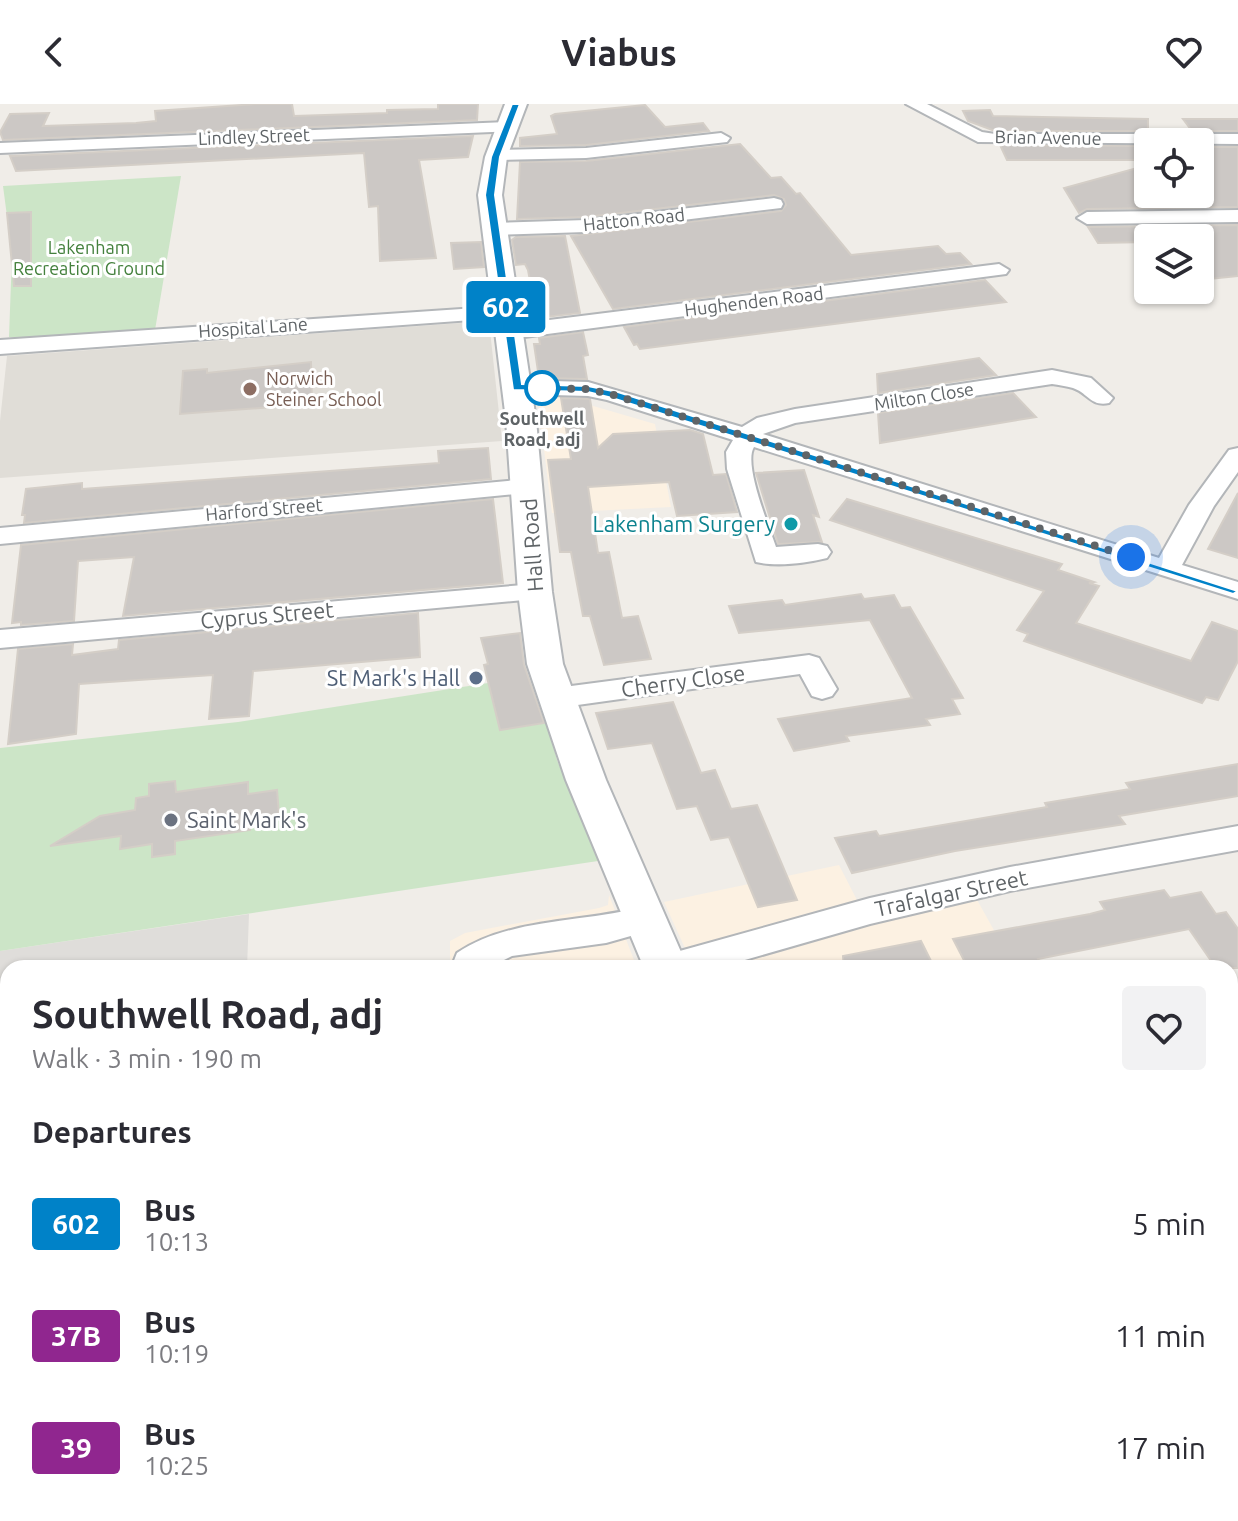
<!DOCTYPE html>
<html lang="en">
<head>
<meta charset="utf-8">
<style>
	:root { --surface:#fff; --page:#f2f2f3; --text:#2b2b33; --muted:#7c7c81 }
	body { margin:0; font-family:Ubuntu,sans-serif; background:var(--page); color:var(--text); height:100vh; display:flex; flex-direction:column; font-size:30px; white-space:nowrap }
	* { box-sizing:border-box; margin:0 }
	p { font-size:26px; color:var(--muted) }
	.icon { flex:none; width:44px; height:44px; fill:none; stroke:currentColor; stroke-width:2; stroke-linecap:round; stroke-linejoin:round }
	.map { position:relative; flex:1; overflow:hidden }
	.details { position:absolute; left:0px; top:856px; width:1238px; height:562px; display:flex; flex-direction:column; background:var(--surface); border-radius:24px 24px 0 0; box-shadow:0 2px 6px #0004 }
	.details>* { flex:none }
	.badge { padding:0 16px; border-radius:6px; font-size:28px; line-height:52px }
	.controls { position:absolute; left:1134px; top:24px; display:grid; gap:16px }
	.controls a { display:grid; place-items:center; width:80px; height:80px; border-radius:8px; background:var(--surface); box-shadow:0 2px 6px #0004; font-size:40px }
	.you { position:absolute; width:40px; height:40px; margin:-20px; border:6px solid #fff; border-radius:50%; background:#1a73e8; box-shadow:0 0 0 12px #1a73e833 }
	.map>.badge { position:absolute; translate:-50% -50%; box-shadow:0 0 0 4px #fff }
	h2 { padding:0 32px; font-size:30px; line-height:72px }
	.round { display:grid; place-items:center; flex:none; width:84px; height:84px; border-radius:8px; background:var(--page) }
	.headline { display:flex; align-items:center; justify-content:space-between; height:136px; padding:0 32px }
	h1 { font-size:38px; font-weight:700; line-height:60px }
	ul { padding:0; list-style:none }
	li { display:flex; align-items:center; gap:24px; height:112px; padding:0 32px }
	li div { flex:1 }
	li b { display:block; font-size:30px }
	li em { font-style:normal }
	li .badge { min-width:88px; font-weight:700; text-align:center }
	header { display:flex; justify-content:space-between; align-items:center; height:104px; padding:0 32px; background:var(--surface); font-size:36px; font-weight:700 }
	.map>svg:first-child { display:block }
	.commercial { fill:#fcf1e2 }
	.industrial { fill:#dfddda }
	.education { fill:#e0ddd7 }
	.green { fill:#cce5c7 }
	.building { fill:#ccc8c5; stroke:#d4cec7; stroke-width:2 }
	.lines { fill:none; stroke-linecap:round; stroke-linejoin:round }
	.minor-casing { stroke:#b3b6b9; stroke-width:4 }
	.tertiary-casing { stroke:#b3b6b9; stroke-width:4 }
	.minor { fill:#fff; fill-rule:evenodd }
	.tertiary { fill:#fff; fill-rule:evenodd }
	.line { fill:#0082c8; stroke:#fff; stroke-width:2 }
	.walk { stroke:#5f6467; stroke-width:8; stroke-dasharray:0 14.4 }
	.stop-dot { fill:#fff; stroke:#0082c8; stroke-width:4 }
	.education-dot { fill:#8d6e63; stroke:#fff; stroke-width:3 }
	.culture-dot { fill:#0f9aa8; stroke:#fff; stroke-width:3 }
	.service-dot { fill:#5c6f8a; stroke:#fff; stroke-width:3 }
	.worship-dot { fill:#6b7280; stroke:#fff; stroke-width:3 }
	.labels { text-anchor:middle; stroke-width:6; stroke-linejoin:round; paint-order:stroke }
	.far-street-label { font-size:18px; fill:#5f6467; stroke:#fff }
	.far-park-label { font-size:18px; fill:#44813d; stroke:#fff }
	.far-education-label { font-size:18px; fill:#785e54; stroke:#fff; text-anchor:start }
	.far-stop-label { font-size:18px; font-weight:bold; fill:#5f6467; stroke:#fff }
	.culture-label { font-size:22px; fill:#0d838f; stroke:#fff; text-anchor:end }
	.street-label { font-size:22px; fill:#5f6467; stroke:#fff }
	.service-label { font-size:22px; fill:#4e5e75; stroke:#fff; text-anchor:end }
	.worship-label { font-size:22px; fill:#5b616d; stroke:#fff; text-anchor:start }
</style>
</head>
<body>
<header><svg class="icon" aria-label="back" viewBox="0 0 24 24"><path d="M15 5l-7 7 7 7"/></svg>Viabus<svg class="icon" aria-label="heart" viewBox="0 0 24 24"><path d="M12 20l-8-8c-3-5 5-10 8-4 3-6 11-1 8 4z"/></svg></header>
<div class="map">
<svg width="1238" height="1417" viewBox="0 0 1238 1417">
	<rect width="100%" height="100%" fill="#f0ede8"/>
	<g class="commercial">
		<path d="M 559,292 L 655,320 L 671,403 L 552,409 L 538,298 Z"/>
		<path d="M 839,761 L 858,798 L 966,776 L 1015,864 L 694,864 L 664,798 Z"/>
		<path d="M 609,791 L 637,864 L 450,864 L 450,837 L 465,829 L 599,804 L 608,801 Z"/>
		<path d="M 778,1410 L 899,1410 L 901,1417 L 776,1417 Z"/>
	</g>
	<path class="industrial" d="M 249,810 L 247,864 L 8,864 L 8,1410 L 169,1410 L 168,1417 L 0,1417 L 0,847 Z"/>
	<path class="education" d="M 489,217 L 502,337 L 0,374 L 0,317 L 7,252 Z"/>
	<g class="green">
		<path d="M 181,72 L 155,226 L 21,235 L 9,233 L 12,150 L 3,82 Z"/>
		<path d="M 488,579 L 501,626 L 547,619 L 557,656 L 598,757 L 0,847 L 0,644 L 238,618 Z"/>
	</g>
	<g class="building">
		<path d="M 256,0 L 292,0 L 294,12 L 387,9 L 387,6 L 438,5 L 438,0 L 478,0 L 477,16 L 3,36 L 0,28 L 10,10 L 49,9 L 43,22 L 136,19 L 156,17 L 155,7 Z"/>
		<path d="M 645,1 L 665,23 L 703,19 L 709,27 L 586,41 L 520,42 L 520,34 L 557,30 L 551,12 L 555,10 Z"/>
		<path d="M 990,6 L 993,12 L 1148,15 L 1148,27 L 995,27 L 968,17 L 963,7 Z"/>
		<path d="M 1183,15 L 1238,15 L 1238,27 L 1192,27 Z"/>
		<path d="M 473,32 L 468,53 L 419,56 L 436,154 L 380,157 L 378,102 L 369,103 L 364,49 L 16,67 L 10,52 Z"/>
		<path d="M 740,40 L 771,74 L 781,73 L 796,90 L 800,89 L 851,151 L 938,142 L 946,150 L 960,149 L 971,160 L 613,205 L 571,132 L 781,107 L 786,101 L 784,95 L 774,91 L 586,113 L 517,115 L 520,58 L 586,57 Z"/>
		<path d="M 1000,41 L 1148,42 L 1148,56 L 1007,56 Z"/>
		<path d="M 1200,43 L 1238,43 L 1238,103 L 1087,105 L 1079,109 L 1064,84 L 1148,61 L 1148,92 L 1200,92 Z"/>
		<path d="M 31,108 L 31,182 L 14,182 L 7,109 Z"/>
		<path d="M 1238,121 L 1238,172 L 1200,176 L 1200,134 L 1148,134 L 1148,138 L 1098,139 L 1088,123 Z"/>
		<path d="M 565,132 L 580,209 L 537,214 L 528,166 L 525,160 L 516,161 L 512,136 L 516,133 Z"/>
		<path d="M 481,138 L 484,163 L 454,165 L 451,139 Z"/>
		<path d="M 985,176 L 1006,198 L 640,245 L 637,240 L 634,241 L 624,223 Z"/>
		<path d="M 583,228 L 588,251 L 583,252 L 587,275 L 539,274 L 534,240 L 540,240 L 539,234 Z"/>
		<path d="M 979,254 L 996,271 L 878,289 L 877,270 Z"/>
		<path d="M 311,258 L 312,300 L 180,310 L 183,267 L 207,265 L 207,269 Z"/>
		<path d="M 1013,289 L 1036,313 L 880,339 L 878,309 Z"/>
		<path d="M 561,294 L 590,295 L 598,344 L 613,330 L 690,326 L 703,330 L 713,371 L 726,370 L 737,408 L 677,412 L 669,378 L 588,383 L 598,449 L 609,448 L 622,514 L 638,512 L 651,555 L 604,561 L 590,512 L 583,512 L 571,448 L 560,448 L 548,356 L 571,355 Z"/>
		<path d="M 488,344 L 491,375 L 24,419 L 25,411 L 22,411 L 26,385 L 82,379 L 82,385 L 439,359 L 438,347 Z"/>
		<path d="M 804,366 L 819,413 L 813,411 L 822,438 L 778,440 L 756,369 Z"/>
		<path d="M 1238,389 L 1238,454 L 1208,445 Z"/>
		<path d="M 493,395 L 503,479 L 123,512 L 134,453 L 78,457 L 74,517 L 21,521 L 21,518 L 12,519 L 21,441 Z"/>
		<path d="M 847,395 L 1062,460 L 1058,466 L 1094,478 L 1089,479 L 1099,482 L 1076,519 L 1191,557 L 1212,518 L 1238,527 L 1238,557 L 1218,596 L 1206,593 L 1202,599 L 1024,537 L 1028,530 L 1017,526 L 1044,487 L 830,416 Z"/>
		<path d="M 861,490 L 864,495 L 894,491 L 901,504 L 910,503 L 963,594 L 952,595 L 960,610 L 926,615 L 930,621 L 846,632 L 849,637 L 794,647 L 778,615 L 912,594 L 870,516 L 739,529 L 729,502 L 782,496 L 785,501 Z"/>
		<path d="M 418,509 L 420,553 L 253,567 L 249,612 L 209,615 L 213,571 L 79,580 L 76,630 L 8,640 L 18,545 L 73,540 L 72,551 L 118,545 L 119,536 Z"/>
		<path d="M 520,529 L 524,561 L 544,619 L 500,626 L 484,561 L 488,560 L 481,534 Z"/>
		<path d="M 673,598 L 701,669 L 715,666 L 731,705 L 757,701 L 797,796 L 758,803 L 729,733 L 711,736 L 697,702 L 677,705 L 652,639 L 608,645 L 596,609 Z"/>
		<path d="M 1238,660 L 1238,692 L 1119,712 L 1125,720 L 955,747 L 852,769 L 835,734 L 876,727 L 879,732 L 1047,703 L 1045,699 L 1130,685 L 1126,679 Z"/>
		<path d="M 175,677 L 176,688 L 248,678 L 248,690 L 277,686 L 279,710 L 249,714 L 250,726 L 175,737 L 175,750 L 152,753 L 152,740 L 120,745 L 121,732 L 50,742 L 100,712 L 135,706 L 136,694 L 149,692 L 149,680 Z"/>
		<path d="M 1164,786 L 1170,794 L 1201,788 L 1216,810 L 1226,808 L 1238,825 L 1238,864 L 1216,864 L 1189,825 L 1038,855 L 1042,864 L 968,864 L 953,835 L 1090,810 L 1105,806 L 1100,798 Z"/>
		<path d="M 921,837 L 933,861 L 916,864 L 844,864 L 843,852 Z"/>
	</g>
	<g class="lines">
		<defs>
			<g id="minor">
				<path d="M 906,0 L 927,0 L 982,28 L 995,30 L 1238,30 L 1238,40 L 978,38 Z"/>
				<path d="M 507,18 L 513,19 L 516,23 L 513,27 L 0,49 L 0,39 Z"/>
				<path d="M 721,29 L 730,34 L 727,38 L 586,54 L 496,56 L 487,51 L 496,46 L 586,44 Z"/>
				<path d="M 774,94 L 781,96 L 783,100 L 781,104 L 586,128 L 493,131 L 483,125 L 493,119 L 586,116 Z"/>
				<path d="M 1238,106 L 1238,118 L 1087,120 L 1077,114 L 1087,108 Z"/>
				<path d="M 999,160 L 1009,166 L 1006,170 L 509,235 L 498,228 L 509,221 Z"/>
				<path d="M 506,202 L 517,208 L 514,213 L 0,250 L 0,236 Z"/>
				<path d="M 1052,266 L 1091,274 L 1113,294 L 1109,299 C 1091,303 1088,289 1073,284 C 1066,282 1059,281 1052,280 L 795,319 L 763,330 L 1159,454 L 1189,401 L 1229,346 L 1238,344 L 1238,368 L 1214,402 L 1182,461 L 1238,478 L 1238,495 L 754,343 C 743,360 769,422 776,443 L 818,440 L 827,442 L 831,448 L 827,454 C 806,459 777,463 756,458 L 727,365 L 726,348 L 733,336 L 607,296 L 588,292 L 517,290 L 509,288 L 506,283 L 509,278 L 517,276 L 588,278 L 742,323 L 757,314 L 795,305 Z"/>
				<path d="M 528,375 L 537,378 L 541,383 L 537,388 L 0,440 L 0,424 Z"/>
				<path d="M 535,480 L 545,482 L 549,488 L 545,494 L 0,544 L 0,526 Z"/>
				<path d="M 809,551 L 819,554 L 837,585 L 832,592 L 822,595 L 812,592 L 800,570 L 556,604 L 546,601 L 541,594 L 546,587 L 556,584 Z"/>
				<path d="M 1238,722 L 1238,746 L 1010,787 L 870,820 L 717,864 L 651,864 L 657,854 L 669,850 L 870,794 L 1010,763 Z"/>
				<path d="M 647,802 L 659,806 L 664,815 L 659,824 L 606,839 L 512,852 L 488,864 L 451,864 L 457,849 C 510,813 585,819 647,802 Z"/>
				<path d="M 1230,1281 L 1238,1284 L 1238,1341 L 1230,1338 Z"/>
				<rect x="387" y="1410" width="48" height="7"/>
			</g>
			<g id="tertiary">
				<path d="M 505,0 L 527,0 L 507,53 L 502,91 L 536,316 L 552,488 L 563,560 L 606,676 L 688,864 L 644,864 L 566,676 L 527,560 L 518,488 L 506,316 L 478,91 L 485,53 Z"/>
				<path d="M 707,1410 L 765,1410 L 763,1417 L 705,1417 Z"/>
			</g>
		</defs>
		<use href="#minor" class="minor-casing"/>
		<use href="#tertiary" class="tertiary-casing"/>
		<use href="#minor" class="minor"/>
		<use href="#tertiary" class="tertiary"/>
	</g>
	<path class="line" d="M 512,0 L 520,0 L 500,53 L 495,91 L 522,280 L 588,282 L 618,288 L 1238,487 L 1233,490 L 612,294 L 588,288 L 513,286 L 485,91 L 491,53 Z"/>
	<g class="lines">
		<path class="walk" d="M 542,284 L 535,284 L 588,285 L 614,291 L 1131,453"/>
	</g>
	<circle class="stop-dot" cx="542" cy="284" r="16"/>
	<circle class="education-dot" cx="250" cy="285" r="8"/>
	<circle class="culture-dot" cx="791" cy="420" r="8"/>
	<circle class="service-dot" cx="476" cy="574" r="8"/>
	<circle class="worship-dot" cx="171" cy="716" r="8"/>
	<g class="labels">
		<g class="far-street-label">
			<text transform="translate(254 33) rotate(-2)" y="6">Lindley Street</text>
			<text transform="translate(1048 34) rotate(1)" y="6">Brian Avenue</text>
			<text transform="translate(634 116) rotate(-6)" y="6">Hatton Road</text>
			<text transform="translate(754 198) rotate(-7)" y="6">Hughenden Road</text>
			<text transform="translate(253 224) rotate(-4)" y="6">Hospital Lane</text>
			<text transform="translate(924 293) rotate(-9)" y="6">Milton Close</text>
			<text transform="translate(264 406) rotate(-5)" y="6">Harford Street</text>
		</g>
		<g class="far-park-label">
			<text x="89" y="150">Lakenham<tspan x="89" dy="21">Recreation Ground</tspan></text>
		</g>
		<g class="far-education-label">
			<text x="266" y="281">Norwich<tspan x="266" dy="21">Steiner School</tspan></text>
		</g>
		<g class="far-stop-label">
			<text x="542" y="321">Southwell<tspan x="542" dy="21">Road, adj</tspan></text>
		</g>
		<g class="culture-label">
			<text x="775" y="428">Lakenham Surgery</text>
		</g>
		<g class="street-label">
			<text transform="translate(532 441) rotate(-94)" y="8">Hall Road</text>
			<text transform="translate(267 511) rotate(-5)" y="8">Cyprus Street</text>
			<text transform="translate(683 577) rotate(-8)" y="8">Cherry Close</text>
			<text transform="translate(951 789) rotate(-12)" y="8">Trafalgar Street</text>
		</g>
		<g class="service-label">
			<text x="460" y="582">St Mark's Hall</text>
		</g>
		<g class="worship-label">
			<text x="187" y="724">Saint Mark's</text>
		</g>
	</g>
</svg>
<div class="controls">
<a><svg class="icon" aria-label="locate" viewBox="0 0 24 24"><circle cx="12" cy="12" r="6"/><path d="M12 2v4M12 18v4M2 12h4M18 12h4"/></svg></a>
<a><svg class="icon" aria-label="layers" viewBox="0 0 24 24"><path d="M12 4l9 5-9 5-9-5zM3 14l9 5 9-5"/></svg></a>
</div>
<div class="you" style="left:1131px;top:453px"></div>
<b class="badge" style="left:506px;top:203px;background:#0082c8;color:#fff">602</b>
<section class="details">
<div class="headline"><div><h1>Southwell Road, adj</h1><p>Walk · 3 min · 190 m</p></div><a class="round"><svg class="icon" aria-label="heart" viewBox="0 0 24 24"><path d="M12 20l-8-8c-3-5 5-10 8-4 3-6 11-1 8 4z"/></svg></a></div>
<h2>Departures</h2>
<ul>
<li><span class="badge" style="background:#0082c8;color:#fff">602</span><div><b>Bus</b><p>10:13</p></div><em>5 min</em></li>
<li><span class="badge" style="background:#90268f;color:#fff">37B</span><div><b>Bus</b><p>10:19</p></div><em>11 min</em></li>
<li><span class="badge" style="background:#90268f;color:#fff">39</span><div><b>Bus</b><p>10:25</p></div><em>17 min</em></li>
</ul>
</section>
</div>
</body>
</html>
